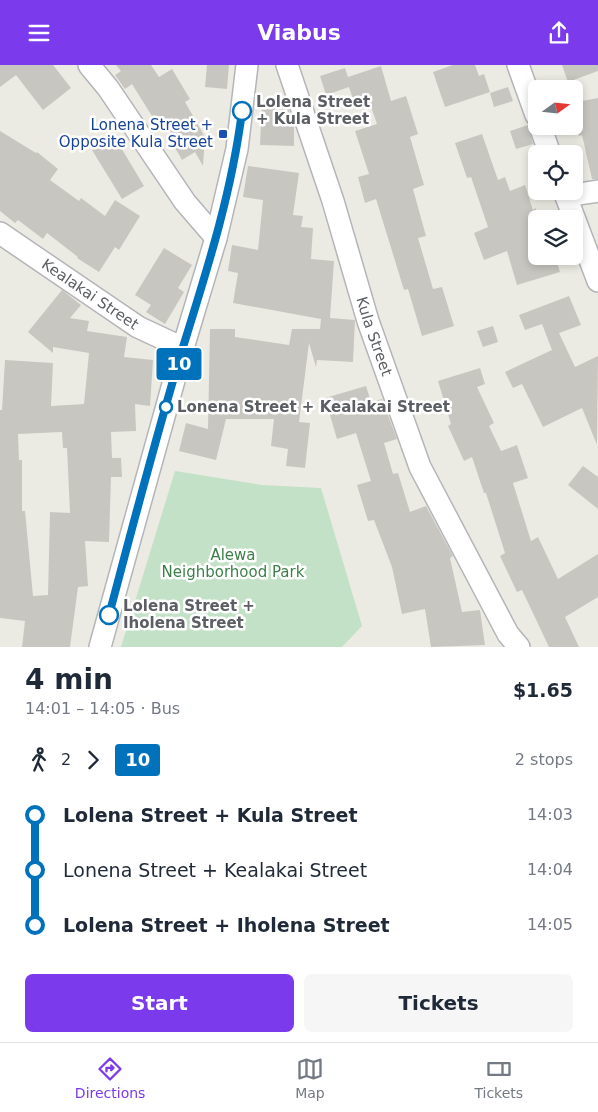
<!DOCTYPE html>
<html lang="en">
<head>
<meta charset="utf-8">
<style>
	:root { --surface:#fff; --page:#f6f6f7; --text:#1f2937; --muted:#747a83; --line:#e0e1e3; --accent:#7c3aed }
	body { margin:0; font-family:"DejaVu Sans",sans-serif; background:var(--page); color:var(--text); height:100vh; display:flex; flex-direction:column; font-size:19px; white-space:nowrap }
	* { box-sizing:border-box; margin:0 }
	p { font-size:16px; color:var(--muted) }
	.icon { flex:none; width:28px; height:28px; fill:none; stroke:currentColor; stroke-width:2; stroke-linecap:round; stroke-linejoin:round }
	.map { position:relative; height:582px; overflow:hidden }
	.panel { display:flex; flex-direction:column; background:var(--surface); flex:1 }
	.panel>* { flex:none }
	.badge { padding:0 10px; border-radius:4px; font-size:18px; line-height:32px }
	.needle { width:32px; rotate:75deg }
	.fabs { position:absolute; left:528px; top:15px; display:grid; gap:10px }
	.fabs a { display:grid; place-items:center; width:55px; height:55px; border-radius:8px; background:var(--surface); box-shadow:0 2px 8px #0003; font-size:25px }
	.map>.badge { position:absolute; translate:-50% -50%; box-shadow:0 0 0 2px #fff }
	.legs { display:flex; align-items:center; gap:8px; height:55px; padding:0 25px; font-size:16px }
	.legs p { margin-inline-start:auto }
	.headline { display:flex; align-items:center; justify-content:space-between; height:85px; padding:0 25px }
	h1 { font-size:28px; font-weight:700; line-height:38px }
	.button { display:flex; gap:10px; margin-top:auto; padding:10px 25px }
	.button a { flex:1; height:58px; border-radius:8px; background:var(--accent); color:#fff; font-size:20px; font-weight:700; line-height:58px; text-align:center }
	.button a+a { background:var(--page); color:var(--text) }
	ul { padding:0 25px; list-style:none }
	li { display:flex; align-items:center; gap:18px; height:55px; font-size:19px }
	li i { display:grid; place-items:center; width:8px; height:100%; margin:0 6px; background:currentColor }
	li i::after { content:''; width:12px; height:12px; margin:-6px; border:4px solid; border-radius:50%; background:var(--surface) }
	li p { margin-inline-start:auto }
	li:first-child i { background:linear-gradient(#0000 50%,currentColor 0) }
	li:last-child i { background:linear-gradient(currentColor 50%,#0000 0) }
	header { display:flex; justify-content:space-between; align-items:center; height:65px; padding:0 25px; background:var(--accent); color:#fff; font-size:22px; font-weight:700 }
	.tabs { display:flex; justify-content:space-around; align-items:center; height:70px; border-top:1px solid var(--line); background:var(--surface); font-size:14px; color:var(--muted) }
	.tabs a { display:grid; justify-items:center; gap:2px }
	.tabs .selected { color:var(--accent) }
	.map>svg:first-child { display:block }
	.green { fill:#c2e1c6 }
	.building { fill:#c8c6c0; fill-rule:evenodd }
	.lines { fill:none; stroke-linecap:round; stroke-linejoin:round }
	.minor-casing { stroke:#b4b5b9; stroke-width:24 }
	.minor { stroke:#fff; stroke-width:21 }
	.line-1-casing { stroke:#fff; stroke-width:11 }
	.line-1 { stroke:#0072bc; stroke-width:8 }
	.stop-1-dot { fill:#fff; stroke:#0072bc; stroke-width:2.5 }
	.transit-dot { fill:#1a4fb4; stroke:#fff; stroke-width:2 }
	.labels { text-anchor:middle; stroke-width:5; stroke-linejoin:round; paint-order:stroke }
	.stop-label { font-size:15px; font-weight:bold; fill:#5b5e62; stroke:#fff; text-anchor:start }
	.transit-label { font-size:15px; fill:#164399; stroke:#fff; text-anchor:end }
	.street-label { font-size:15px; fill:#5b5e62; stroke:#fff }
	.park-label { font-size:15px; fill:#3d7f48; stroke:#fff }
</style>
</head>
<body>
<header><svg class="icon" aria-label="menu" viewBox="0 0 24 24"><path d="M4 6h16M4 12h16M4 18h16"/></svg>Viabus<svg class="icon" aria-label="share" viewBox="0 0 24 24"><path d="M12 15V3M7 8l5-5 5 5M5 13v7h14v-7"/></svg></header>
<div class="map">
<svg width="598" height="582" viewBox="0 0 598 582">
	<rect width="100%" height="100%" fill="#ecebe3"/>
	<path class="green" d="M 175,406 L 262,420 L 321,423 L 362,561 L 342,582 L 121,582 Z"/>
	<g class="building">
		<path d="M 0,0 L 53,0 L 71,23 L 43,45 L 16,10 L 0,22 Z"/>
		<path d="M 116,0 L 151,0 L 159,12 L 172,4 L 190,34 L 185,37 L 205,72 L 203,101 L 195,87 L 182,95 L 173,79 L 176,77 L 161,52 L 155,56 L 132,19 L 125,24 L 115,10 L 121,6 Z"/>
		<path d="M 207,0 L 229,0 L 227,24 L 205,22 Z"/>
		<path d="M 453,0 L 475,0 L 479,11 L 484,9 L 490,27 L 445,42 L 433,7 Z"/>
		<path d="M 562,0 L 598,0 L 598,6 L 568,17 Z"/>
		<path d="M 381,1 L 391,36 L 406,31 L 418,69 L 410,72 L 424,120 L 413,124 L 426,171 L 418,173 L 433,224 L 442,222 L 454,261 L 422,271 L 408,224 L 404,225 L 376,134 L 365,138 L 358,112 L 369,109 L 355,66 L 377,59 L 367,30 L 353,34 L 349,22 L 326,30 L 320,11 L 345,3 L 348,12 Z"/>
		<path d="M 508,22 L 513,36 L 494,42 L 490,28 Z"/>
		<path d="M 598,33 L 598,114 L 592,114 L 582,70 L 579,71 L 575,55 L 581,54 L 577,37 Z"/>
		<path d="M 262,37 L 287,38 L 294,61 L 294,81 L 260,80 Z"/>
		<path d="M 528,60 L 533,79 L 516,84 L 510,66 Z"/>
		<path d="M 0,66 L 36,88 L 37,87 L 58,104 L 50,115 L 79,136 L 81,133 L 105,151 L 115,135 L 140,151 L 119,185 L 115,182 L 99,207 L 77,193 L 78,192 L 47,168 L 43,174 L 18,155 L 15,158 L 0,146 Z"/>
		<path d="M 482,69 L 498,115 L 505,112 L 510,126 L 525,120 L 533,145 L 536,143 L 536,191 L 555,191 L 560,207 L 517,220 L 507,186 L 484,195 L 474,168 L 488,162 L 471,112 L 467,113 L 455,78 Z"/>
		<path d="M 114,71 L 144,121 L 122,134 L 92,85 Z"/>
		<path d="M 248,101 L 299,108 L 293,150 L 303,151 L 301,162 L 313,163 L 311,194 L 334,196 L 330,253 L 355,255 L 353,297 L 317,295 L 316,302 L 309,278 L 299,357 L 310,358 L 305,403 L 286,401 L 288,384 L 271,381 L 274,354 L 226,354 L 216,395 L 179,386 L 186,358 L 208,364 L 210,264 L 235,264 L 235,272 L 289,280 L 292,264 L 320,264 L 321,254 L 233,238 L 238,208 L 228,206 L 232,180 L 258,185 L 263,135 L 243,132 Z"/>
		<path d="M 164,183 L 192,200 L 178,223 L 184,227 L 165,259 L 146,247 L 151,240 L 135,230 Z"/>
		<path d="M 62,225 L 81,240 L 70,253 L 89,256 L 87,266 L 127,272 L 124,292 L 153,295 L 150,341 L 135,339 L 136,366 L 111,367 L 112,393 L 121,393 L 122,412 L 111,412 L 109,477 L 85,476 L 88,521 L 78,522 L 70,582 L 22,582 L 25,556 L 0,553 L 0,345 L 2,345 L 5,295 L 53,298 L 51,341 L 84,339 L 89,288 L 53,282 L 53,288 L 28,267 ZM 62,367 L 63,383 L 67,383 L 70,448 L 50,447 L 48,530 L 33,531 L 25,446 L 22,446 L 22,395 L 19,395 L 18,369 Z"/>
		<path d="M 569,231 L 581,260 L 559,268 L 575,302 L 598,291 L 597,380 L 582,343 L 543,362 L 522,319 L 513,323 L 505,307 L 552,285 L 542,259 L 525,265 L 519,250 Z"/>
		<path d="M 493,261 L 498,277 L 483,282 L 477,266 Z"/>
		<path d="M 480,303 L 485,319 L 477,322 L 494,358 L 489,361 L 501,386 L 517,380 L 528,413 L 513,418 L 531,476 L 538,472 L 558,514 L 598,489 L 598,532 L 565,552 L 579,582 L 549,582 L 522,525 L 517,527 L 500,491 L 505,488 L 486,428 L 484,428 L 472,392 L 464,396 L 448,361 L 451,359 L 438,316 Z"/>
		<path d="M 366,321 L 371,337 L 382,334 L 397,374 L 384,378 L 393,409 L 398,408 L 410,447 L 426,441 L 453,491 L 450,493 L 462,547 L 480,545 L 485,580 L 431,582 L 425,544 L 402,549 L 392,502 L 374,455 L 368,456 L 357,420 L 371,416 L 356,368 L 337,374 L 325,333 Z"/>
		<path d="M 583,401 L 598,412 L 598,444 L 568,420 Z"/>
	</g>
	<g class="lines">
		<defs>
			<g id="minor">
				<path d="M 89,0 L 108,23 L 185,137 L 216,173"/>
				<path id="s1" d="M 287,0 L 333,136 L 368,256 L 420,402 L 508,569 L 519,582"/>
				<path d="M 518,0 L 536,50"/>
				<path d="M 540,61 L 550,89"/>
				<path d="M 564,126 L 598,216"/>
				<path d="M 566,131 L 598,126"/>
				<path id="s2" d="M 0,168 L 138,262 L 183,283"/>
				<path d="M 100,582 L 183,283 L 216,173 L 237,84 L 247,0"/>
			</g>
		</defs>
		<use href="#minor" class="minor-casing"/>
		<use href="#minor" class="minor"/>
	</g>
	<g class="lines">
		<defs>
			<path id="line-1" d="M 109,550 C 133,460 156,371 183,282 C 207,205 232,127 242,46"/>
		</defs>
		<use href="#line-1" class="line-1-casing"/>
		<use href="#line-1" class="line-1"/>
	</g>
	<g class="stop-1-dot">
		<circle cx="242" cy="46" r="9"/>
		<circle cx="166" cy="342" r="6"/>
		<circle cx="109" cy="550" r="9"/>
	</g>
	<rect class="transit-dot" x="218" y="64" width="10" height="10" rx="2.5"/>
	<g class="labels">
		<g class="stop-label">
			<text x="256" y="42">Lolena Street<tspan x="256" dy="17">+ Kula Street</tspan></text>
			<text x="177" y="347">Lonena Street + Kealakai Street</text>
			<text x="123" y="546">Lolena Street +<tspan x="123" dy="17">Iholena Street</tspan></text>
		</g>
		<g class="transit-label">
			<text x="213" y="65">Lonena Street +<tspan x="213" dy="17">Opposite Kula Street</tspan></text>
		</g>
		<g class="street-label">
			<text dy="5" stroke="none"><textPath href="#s2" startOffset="109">Kealakai Street</textPath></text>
			<text dy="5" stroke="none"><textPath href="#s1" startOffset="285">Kula Street</textPath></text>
		</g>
		<g class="park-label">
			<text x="233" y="495">Alewa<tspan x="233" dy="17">Neighborhood Park</tspan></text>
		</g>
	</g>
</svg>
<div class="fabs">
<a><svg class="needle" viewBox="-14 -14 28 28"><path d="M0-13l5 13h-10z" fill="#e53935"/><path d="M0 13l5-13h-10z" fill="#747a83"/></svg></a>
<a><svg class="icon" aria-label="locate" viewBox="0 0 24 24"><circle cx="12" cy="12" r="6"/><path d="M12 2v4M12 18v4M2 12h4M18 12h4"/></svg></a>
<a><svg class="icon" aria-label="layers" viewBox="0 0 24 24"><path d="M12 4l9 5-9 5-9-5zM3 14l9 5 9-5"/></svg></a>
</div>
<b class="badge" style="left:179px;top:299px;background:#0072bc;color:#fff">10</b>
</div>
<section class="panel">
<div class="headline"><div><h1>4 min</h1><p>14:01 – 14:05 · Bus</p></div><b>$1.65</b></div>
<div class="legs"><svg class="icon" aria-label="walk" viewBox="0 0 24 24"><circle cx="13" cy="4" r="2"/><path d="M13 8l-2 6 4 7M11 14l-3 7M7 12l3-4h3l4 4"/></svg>2<svg class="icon" aria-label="forward" viewBox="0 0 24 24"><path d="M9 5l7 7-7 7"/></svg><b class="badge" style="background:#0072bc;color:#fff">10</b><p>2 stops</p></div>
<ul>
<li><i style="color:#0072bc"></i><b>Lolena Street + Kula Street</b><p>14:03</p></li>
<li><i style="color:#0072bc"></i><span>Lonena Street + Kealakai Street</span><p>14:04</p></li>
<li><i style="color:#0072bc"></i><b>Lolena Street + Iholena Street</b><p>14:05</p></li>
</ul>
<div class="button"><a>Start</a><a>Tickets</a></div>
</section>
<nav class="tabs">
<a class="selected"><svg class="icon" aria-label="directions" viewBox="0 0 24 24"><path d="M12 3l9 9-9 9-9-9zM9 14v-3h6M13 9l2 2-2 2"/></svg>Directions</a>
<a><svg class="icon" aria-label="map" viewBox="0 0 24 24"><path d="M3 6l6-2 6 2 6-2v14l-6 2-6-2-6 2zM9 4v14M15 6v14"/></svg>Map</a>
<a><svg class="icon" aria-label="tickets" viewBox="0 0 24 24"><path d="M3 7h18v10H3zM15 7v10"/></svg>Tickets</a>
</nav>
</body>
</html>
